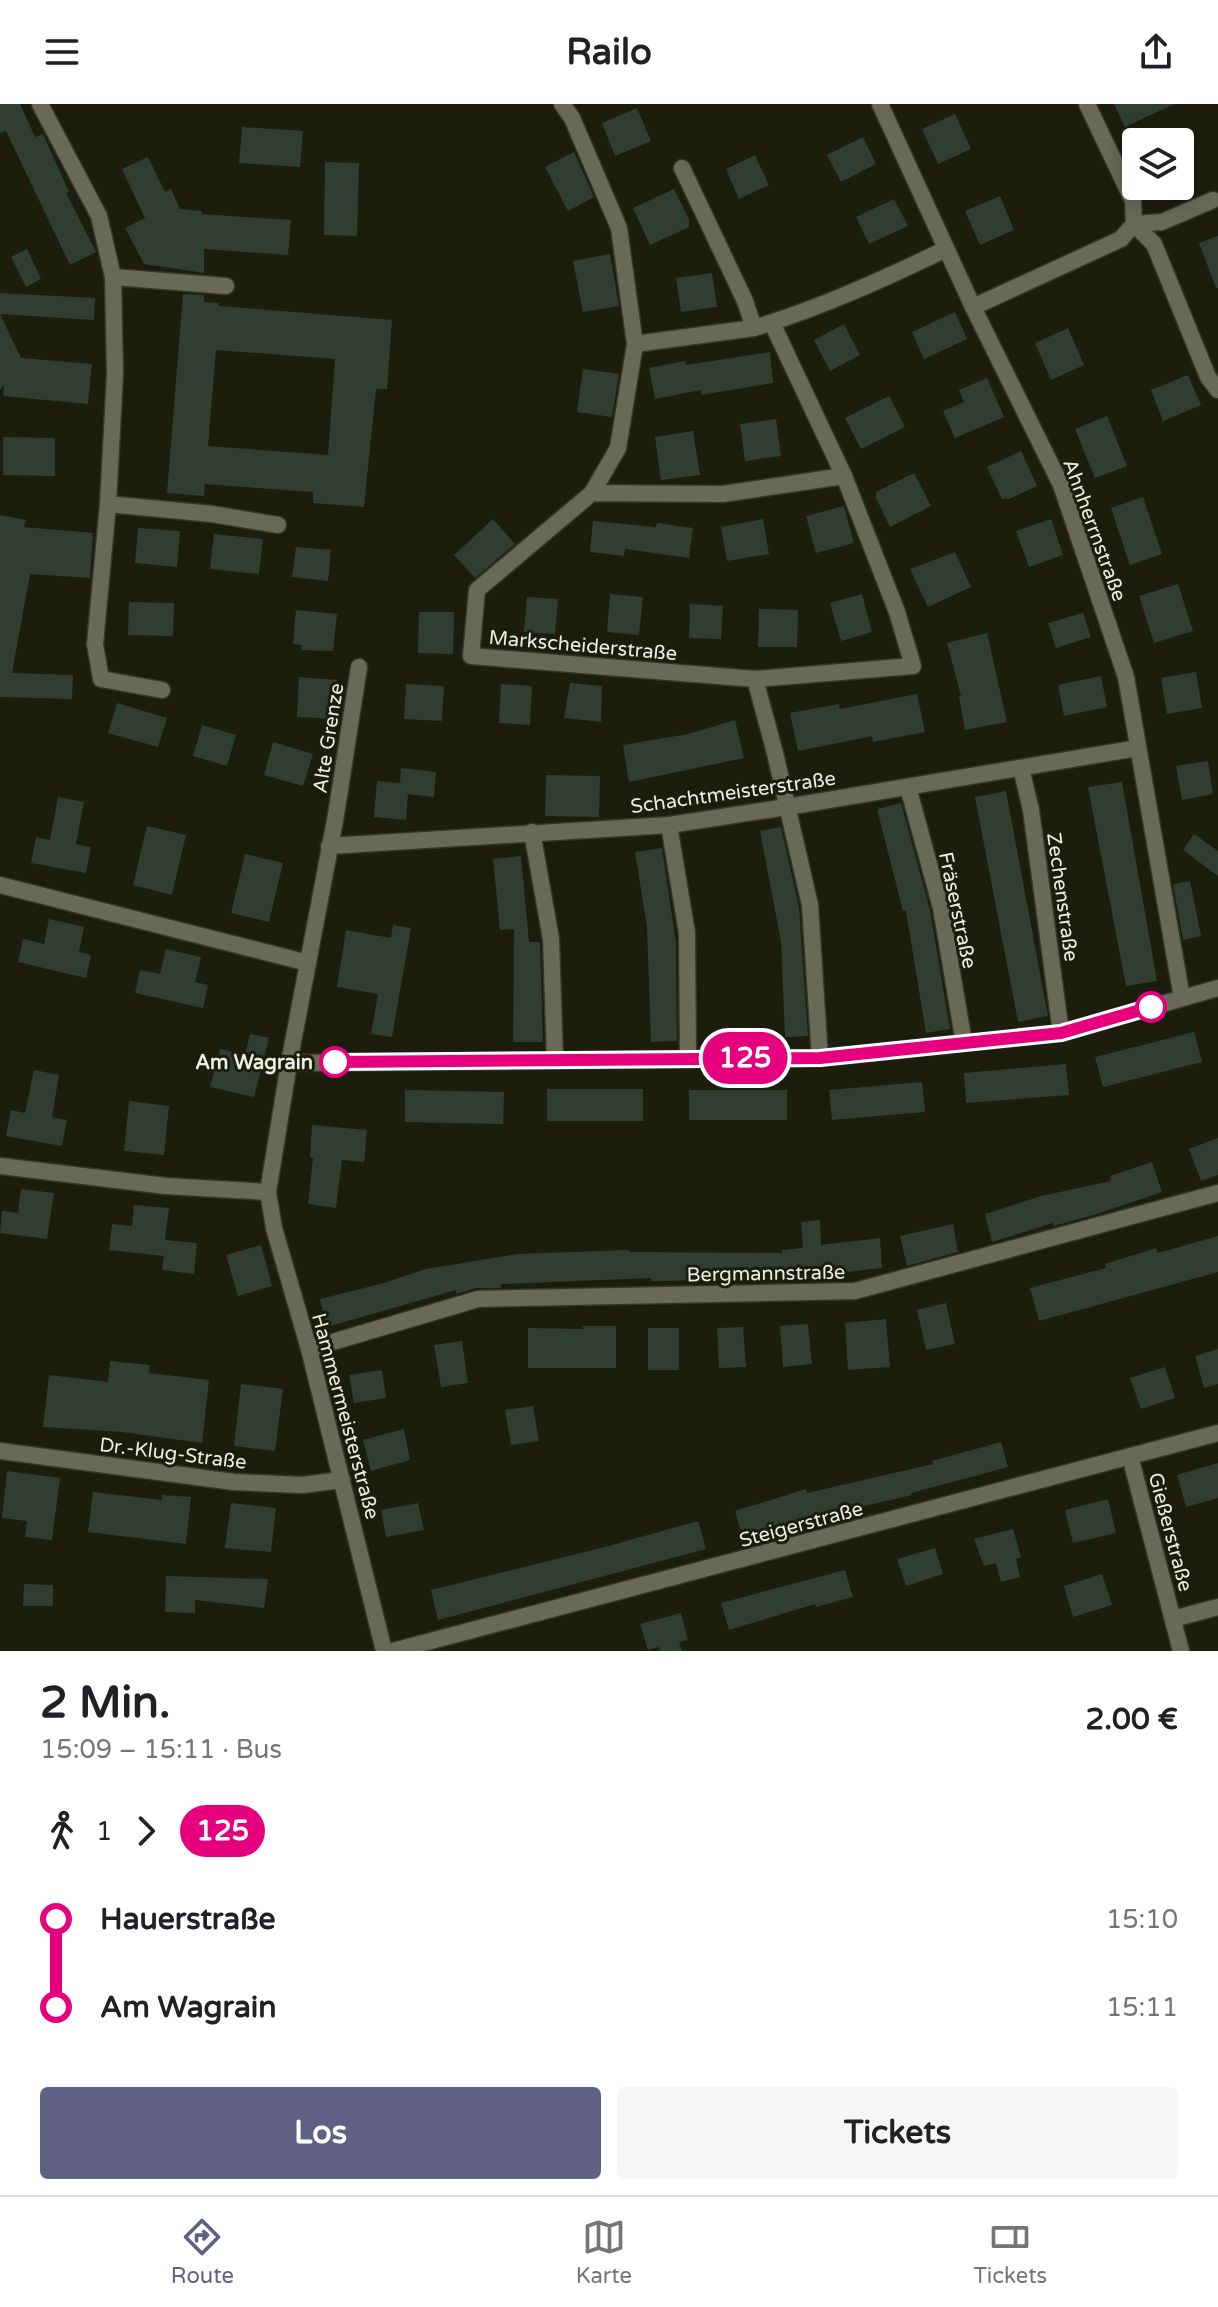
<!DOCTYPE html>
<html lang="de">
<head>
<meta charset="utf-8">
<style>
	:root { --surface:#fff; --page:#f6f6f6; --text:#202124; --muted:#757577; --line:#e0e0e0; --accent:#606085 }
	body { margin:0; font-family:"Varela Round",sans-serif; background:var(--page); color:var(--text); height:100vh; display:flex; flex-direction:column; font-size:30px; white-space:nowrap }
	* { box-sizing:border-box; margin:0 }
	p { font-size:26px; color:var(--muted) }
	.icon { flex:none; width:44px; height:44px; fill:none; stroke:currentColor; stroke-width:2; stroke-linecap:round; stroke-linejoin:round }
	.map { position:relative; height:1547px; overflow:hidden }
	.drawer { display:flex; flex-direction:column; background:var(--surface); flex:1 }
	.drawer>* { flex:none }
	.badge { padding:0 16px; border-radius:26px; font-size:28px; line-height:52px }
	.controls { position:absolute; left:1122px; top:24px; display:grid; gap:16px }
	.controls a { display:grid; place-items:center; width:72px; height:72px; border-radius:8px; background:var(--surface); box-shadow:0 4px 20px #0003; font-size:40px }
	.map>.badge { position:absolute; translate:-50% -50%; box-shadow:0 0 0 4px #fff }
	.legs { display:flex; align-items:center; gap:12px; height:88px; padding:0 40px; font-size:26px }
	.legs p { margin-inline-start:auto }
	.headline { display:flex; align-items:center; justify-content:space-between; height:136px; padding:0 40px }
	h1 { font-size:44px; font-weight:700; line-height:60px }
	.action { display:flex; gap:16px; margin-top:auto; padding:16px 40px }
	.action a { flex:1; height:92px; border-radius:8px; background:var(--accent); color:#fff; font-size:32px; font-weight:700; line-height:92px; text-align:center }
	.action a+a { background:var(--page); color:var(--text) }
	ul { padding:0 40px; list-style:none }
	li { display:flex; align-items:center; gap:28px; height:88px; font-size:30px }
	li i { display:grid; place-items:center; width:12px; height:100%; margin:0 10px; background:currentColor }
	li i::after { content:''; width:20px; height:20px; margin:-10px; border:6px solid; border-radius:50%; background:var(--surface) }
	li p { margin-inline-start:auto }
	li:first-child i { background:linear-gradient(#0000 50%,currentColor 0) }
	li:last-child i { background:linear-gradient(currentColor 50%,#0000 0) }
	header { display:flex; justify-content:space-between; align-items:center; height:104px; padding:0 40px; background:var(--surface); font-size:36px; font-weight:700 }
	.tab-bar { display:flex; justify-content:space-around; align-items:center; height:112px; border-top:2px solid var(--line); background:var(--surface); font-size:22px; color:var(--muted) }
	.tab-bar a { display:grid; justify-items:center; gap:4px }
	.tab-bar .selected { color:var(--accent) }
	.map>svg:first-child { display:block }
	.building { fill:#303e31; fill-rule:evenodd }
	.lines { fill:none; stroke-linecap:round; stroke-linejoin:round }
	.street-casing { stroke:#35352d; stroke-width:19 }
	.street { stroke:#686a57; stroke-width:16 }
	.line-1-casing { stroke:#fff; stroke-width:18 }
	.line-1 { stroke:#e6007e; stroke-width:12 }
	.stop-1-dot { fill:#fff; stroke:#e6007e; stroke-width:4 }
	.labels { text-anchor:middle; stroke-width:6; stroke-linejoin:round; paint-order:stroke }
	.street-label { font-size:20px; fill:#ecede3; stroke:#1c1d0d }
	.stop-label { font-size:20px; font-weight:bold; fill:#ecede3; stroke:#1c1d0d; text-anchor:end }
</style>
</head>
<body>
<header><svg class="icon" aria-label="menu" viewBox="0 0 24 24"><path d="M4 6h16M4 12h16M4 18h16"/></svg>Railo<svg class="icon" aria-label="share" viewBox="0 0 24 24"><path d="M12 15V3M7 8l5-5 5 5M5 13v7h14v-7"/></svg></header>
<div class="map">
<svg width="1218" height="1547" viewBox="0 0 1218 1547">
	<rect width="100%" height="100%" fill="#1c1d0d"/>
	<g class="building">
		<path d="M 0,0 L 20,0 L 35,33 L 43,30 L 69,88 L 66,89 L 96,148 L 70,161 L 6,27 L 0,29 Z"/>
		<path d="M 1114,0 L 1174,0 L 1125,23 Z"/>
		<path d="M 637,4 L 651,37 L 615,52 L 602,19 Z"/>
		<path d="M 955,10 L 971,45 L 938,60 L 922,25 Z"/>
		<path d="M 242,23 L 303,27 L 300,63 L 239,59 Z"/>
		<path d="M 863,33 L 876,60 L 841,78 L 827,51 Z"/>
		<path d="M 574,48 L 594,93 L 568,107 L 545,63 Z"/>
		<path d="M 755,51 L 769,81 L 739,95 L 726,65 Z"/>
		<path d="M 148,53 L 165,88 L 171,85 L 180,105 L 202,107 L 202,110 L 291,116 L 288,151 L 204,145 L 204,169 L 144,160 L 125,124 L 145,114 L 122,65 Z"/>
		<path d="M 325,58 L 359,59 L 357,132 L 324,131 Z"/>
		<path d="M 674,85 L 689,116 L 689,123 L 650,141 L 633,104 Z"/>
		<path d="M 1000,92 L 1014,126 L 980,141 L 965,107 Z"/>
		<path d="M 894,95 L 908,122 L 869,140 L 856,113 Z"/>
		<path d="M 1218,132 L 1218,184 L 1216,184 L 1199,139 Z"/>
		<path d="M 27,145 L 41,175 L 26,183 L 11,153 Z"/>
		<path d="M 610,150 L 619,202 L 583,208 L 573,157 Z"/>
		<path d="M 712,169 L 717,203 L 681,208 L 676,174 Z"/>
		<path d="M 0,189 L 95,194 L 94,216 L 0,210 L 21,254 L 92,260 L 88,300 L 3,292 L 4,280 L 0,286 Z"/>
		<path d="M 183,190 L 204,191 L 204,198 L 219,199 L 219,202 L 392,216 L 387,285 L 376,285 L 364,403 L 313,399 L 313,388 L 205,380 L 204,392 L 167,389 ZM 216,246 L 335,255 L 328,351 L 208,342 Z"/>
		<path d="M 955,208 L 967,235 L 924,255 L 912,228 Z"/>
		<path d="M 844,220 L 860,251 L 830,267 L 814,236 Z"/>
		<path d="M 1068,224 L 1084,261 L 1051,276 L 1035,239 Z"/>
		<path d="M 770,248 L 773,279 L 701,291 L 701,286 L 655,295 L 649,264 L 685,257 L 686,261 Z"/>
		<path d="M 583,265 L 619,270 L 612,313 L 577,308 Z"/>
		<path d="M 1188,271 L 1201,301 L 1163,317 L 1151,286 Z"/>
		<path d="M 987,274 L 1004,313 L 955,334 L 943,307 L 964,298 L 959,286 Z"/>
		<path d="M 889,292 L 905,323 L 861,345 L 845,314 Z"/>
		<path d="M 1107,312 L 1127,362 L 1095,374 L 1075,325 Z"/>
		<path d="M 776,315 L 781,352 L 745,357 L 740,320 Z"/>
		<path d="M 693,327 L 700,371 L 661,376 L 655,333 Z"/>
		<path d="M 3,333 L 55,334 L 55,372 L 3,371 Z"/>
		<path d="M 1021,347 L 1037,382 L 1009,395 L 1002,395 L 987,363 Z"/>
		<path d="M 914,369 L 931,402 L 890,423 L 876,394 L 876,388 Z"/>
		<path d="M 1143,393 L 1162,450 L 1130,461 L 1111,404 Z"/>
		<path d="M 844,402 L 854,439 L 816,449 L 806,412 Z"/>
		<path d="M 0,411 L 26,416 L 24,423 L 93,429 L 90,474 L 30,470 L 12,569 L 73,571 L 72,595 L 0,593 Z"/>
		<path d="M 493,415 L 515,440 L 475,474 L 454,451 Z"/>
		<path d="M 763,415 L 769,450 L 727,457 L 721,423 Z"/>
		<path d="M 1051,415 L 1063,451 L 1029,463 L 1016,427 Z"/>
		<path d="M 593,417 L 656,423 L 657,419 L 693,424 L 689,454 L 625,445 L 624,452 L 590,448 Z"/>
		<path d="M 138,424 L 180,427 L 177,463 L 135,459 Z"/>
		<path d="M 214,430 L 263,435 L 259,470 L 210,465 Z"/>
		<path d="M 296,443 L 331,446 L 328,477 L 292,473 Z"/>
		<path d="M 955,448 L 971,483 L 928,503 L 910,465 Z"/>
		<path d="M 1178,480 L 1193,527 L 1154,539 L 1139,492 Z"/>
		<path d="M 610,490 L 643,493 L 639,531 L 607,528 Z"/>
		<path d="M 862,490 L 872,528 L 841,537 L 830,499 Z"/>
		<path d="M 527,493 L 558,495 L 555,530 L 524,528 Z"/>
		<path d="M 129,498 L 174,499 L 173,532 L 128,531 Z"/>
		<path d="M 690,500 L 723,502 L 721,535 L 689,534 Z"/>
		<path d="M 759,505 L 798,506 L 797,543 L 758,543 Z"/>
		<path d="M 296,506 L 337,510 L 333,547 L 301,546 L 302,541 L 293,540 Z"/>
		<path d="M 419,508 L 454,508 L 453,550 L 418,549 Z"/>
		<path d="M 1083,509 L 1091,533 L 1056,544 L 1048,519 Z"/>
		<path d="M 987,529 L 1007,618 L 965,626 L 959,592 L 961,592 L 947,539 Z"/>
		<path d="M 1196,568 L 1202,604 L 1167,610 L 1161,574 Z"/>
		<path d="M 1101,572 L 1107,603 L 1064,612 L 1058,581 Z"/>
		<path d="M 299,573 L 337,576 L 334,615 L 297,613 Z"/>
		<path d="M 570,579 L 602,582 L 601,618 L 564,614 Z"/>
		<path d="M 406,580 L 444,582 L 442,617 L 404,615 Z"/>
		<path d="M 501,580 L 532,582 L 530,621 L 499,619 Z"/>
		<path d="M 917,590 L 925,628 L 873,638 L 872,632 L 798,647 L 790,609 L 839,600 L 840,605 Z"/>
		<path d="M 117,599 L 167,614 L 158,643 L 108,629 Z"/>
		<path d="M 735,616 L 744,654 L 629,678 L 623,641 L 688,630 Z"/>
		<path d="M 202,621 L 236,631 L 227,662 L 193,652 Z"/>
		<path d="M 273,638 L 313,650 L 303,682 L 264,671 Z"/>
		<path d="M 1208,657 L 1213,690 L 1182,696 L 1176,662 Z"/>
		<path d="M 401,664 L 436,668 L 434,693 L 408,690 L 406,716 L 374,713 L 377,677 L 400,679 Z"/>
		<path d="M 546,671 L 600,672 L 599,713 L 545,712 Z"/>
		<path d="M 1122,678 L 1157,877 L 1126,882 L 1088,683 Z"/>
		<path d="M 1006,687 L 1048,912 L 1018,918 L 975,693 Z"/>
		<path d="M 58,693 L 84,698 L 76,740 L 91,743 L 86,769 L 31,759 L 36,733 L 50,736 Z"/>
		<path d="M 901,699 L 930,806 L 950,925 L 926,929 L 906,807 L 903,807 L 877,705 Z"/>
		<path d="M 147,722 L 186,731 L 172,791 L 133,781 Z"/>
		<path d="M 781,723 L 799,803 L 808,932 L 785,933 L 781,838 L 760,727 Z"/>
		<path d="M 1194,730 L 1218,747 L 1218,772 L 1183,746 Z"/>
		<path d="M 662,744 L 676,839 L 677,937 L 651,938 L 647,823 L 635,748 Z"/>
		<path d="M 245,750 L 283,759 L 269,818 L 231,809 Z"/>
		<path d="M 521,752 L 529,838 L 540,838 L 543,938 L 513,938 L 514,825 L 500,826 L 493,755 Z"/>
		<path d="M 1190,777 L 1201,832 L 1183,836 L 1173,780 Z"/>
		<path d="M 49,815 L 84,823 L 79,848 L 91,851 L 86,874 L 18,858 L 23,835 L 44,840 Z"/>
		<path d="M 393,821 L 411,824 L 392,933 L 371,930 L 378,890 L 337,883 L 346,826 L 391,834 Z"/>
		<path d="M 166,845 L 201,853 L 195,878 L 208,881 L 203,904 L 135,889 L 140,866 L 160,870 Z"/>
		<path d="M 1194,928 L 1202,958 L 1103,983 L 1095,953 Z"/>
		<path d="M 250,930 L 269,934 L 254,993 L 210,983 L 220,945 L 245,951 Z"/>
		<path d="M 1066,960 L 1069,991 L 966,999 L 964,969 Z"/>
		<path d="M 34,966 L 59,971 L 52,1013 L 67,1016 L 62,1042 L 6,1032 L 11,1006 L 25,1009 Z"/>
		<path d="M 922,978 L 925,1008 L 832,1016 L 829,986 Z"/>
		<rect x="547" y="985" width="96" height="32"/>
		<path d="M 405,986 L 504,988 L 503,1020 L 405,1018 Z"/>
		<rect x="689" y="986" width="98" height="30"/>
		<path d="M 129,997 L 169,1002 L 164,1051 L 124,1047 Z"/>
		<path d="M 312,1021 L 367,1026 L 364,1058 L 342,1056 L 336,1104 L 308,1100 L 313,1054 L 310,1053 Z"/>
		<path d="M 1218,1034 L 1218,1071 L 1201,1077 L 1189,1045 Z"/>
		<path d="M 1152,1058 L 1162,1088 L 1097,1110 L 1054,1122 L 1053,1119 L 992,1138 L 985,1110 L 1041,1092 L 1111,1077 L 1110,1072 Z"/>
		<path d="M 21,1085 L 54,1089 L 47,1135 L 0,1129 L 2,1107 L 18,1109 Z"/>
		<path d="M 134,1101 L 169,1104 L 165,1136 L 197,1139 L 194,1170 L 162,1166 L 164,1152 L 109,1146 L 112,1120 L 132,1122 Z"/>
		<path d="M 820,1116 L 821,1141 L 880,1134 L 882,1164 L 784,1175 L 651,1177 L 651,1174 L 501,1180 L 501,1184 L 477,1184 L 456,1190 L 456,1186 L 327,1223 L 320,1195 L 384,1179 L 426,1165 L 517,1150 L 629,1146 L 629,1148 L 782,1149 L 782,1146 L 803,1144 L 801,1118 Z"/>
		<path d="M 953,1120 L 958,1148 L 907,1162 L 900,1132 Z"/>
		<path d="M 1218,1132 L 1218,1168 L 1039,1217 L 1030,1184 L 1106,1164 L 1105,1160 L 1156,1144 L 1158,1149 Z"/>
		<path d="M 261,1141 L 272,1182 L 238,1192 L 226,1151 Z"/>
		<path d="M 946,1199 L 955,1240 L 926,1246 L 917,1206 Z"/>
		<path d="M 886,1215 L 890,1263 L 848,1266 L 845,1219 Z"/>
		<path d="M 808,1220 L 812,1260 L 783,1263 L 780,1222 Z"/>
		<path d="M 583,1222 L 616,1222 L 616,1264 L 528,1264 L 528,1224 L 583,1225 Z"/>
		<path d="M 743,1223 L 746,1263 L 719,1264 L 717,1224 Z"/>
		<rect x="648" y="1224" width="31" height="42"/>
		<path d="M 462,1237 L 468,1279 L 441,1283 L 434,1241 Z"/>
		<path d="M 1218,1245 L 1218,1280 L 1204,1284 L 1195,1252 Z"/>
		<path d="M 110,1257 L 150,1261 L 149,1269 L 209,1276 L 202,1339 L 122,1328 L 43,1323 L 49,1271 L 108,1278 Z"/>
		<path d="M 1165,1263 L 1175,1294 L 1141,1305 L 1130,1274 Z"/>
		<path d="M 382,1266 L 386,1294 L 354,1299 L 349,1271 Z"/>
		<path d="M 241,1280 L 283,1285 L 275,1347 L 234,1342 Z"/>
		<path d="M 533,1302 L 539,1337 L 511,1341 L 505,1306 Z"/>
		<path d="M 404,1325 L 410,1356 L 371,1367 L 363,1336 Z"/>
		<path d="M 1001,1338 L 1008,1363 L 911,1389 L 912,1391 L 839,1408 L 838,1404 L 743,1434 L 735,1407 L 806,1385 L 807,1389 L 933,1360 L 932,1357 Z"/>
		<path d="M 1218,1359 L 1218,1394 L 1186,1403 L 1177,1371 Z"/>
		<path d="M 7,1367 L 60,1374 L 52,1436 L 25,1433 L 27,1417 L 2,1414 Z"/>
		<path d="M 93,1388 L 162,1396 L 162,1391 L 191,1393 L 186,1440 L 88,1428 Z"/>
		<path d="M 1108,1395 L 1116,1429 L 1073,1439 L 1065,1406 Z"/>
		<path d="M 231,1399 L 276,1404 L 271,1448 L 225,1444 Z"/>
		<path d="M 418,1399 L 424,1426 L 386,1433 L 381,1406 Z"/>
		<path d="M 698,1417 L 706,1445 L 438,1516 L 431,1486 L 601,1444 Z"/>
		<path d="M 1013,1425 L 1021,1453 L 1016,1455 L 1020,1473 L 1001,1478 L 996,1459 L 984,1462 L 974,1435 Z"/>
		<path d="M 935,1444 L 943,1470 L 906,1482 L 897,1455 Z"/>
		<path d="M 845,1466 L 853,1493 L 816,1503 L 815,1500 L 729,1526 L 721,1499 Z"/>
		<path d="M 1102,1470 L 1112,1501 L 1073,1513 L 1064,1482 Z"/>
		<path d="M 166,1472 L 268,1475 L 264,1504 L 195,1496 L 195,1509 L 165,1508 Z"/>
		<path d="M 24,1480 L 53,1481 L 53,1502 L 23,1502 Z"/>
		<path d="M 681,1509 L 688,1536 L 679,1538 L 682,1547 L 660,1547 L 659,1543 L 648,1546 L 640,1520 Z"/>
	</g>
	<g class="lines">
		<defs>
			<g id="street">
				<path d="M 40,0 L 99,112 L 113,173 L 115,270 L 108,400 L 95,540 L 101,575 L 162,586"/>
				<path d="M 562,0 L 572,14 L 619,124 L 635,240 L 618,344 L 592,389"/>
				<path d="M 880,0 L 973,203 L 1061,381 L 1126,573 L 1182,894"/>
				<path d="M 682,64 L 745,197 L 754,224"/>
				<path d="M 1134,120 L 1154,140 L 1208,273 L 1218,286"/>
				<path d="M 1134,120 L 1162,118 L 1213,96"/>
				<path d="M 113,173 L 226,182"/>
				<path d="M 973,203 L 1121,135 L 1134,120 L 1133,97 L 1087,0"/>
				<path d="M 772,219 L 844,372"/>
				<path d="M 635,240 L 754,224 C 820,204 884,175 946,145"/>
				<path d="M 108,400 L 212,410 L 278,421"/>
				<path d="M 359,563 L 336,711 L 289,959 L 268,1088 L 274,1124 L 309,1245 L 384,1547"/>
				<path d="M 755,575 L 913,562 L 897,508 L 844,372 L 723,390 L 592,389 L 477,486 L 471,552 L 755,575 L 775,649 L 810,801 L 820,954"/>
				<path d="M 1021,664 L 1031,706 L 1061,929"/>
				<path d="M 908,683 L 941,804 L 964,939"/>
				<path d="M 669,721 L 687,829 L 688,955"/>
				<path d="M 532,728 L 551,835 L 555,956"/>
				<path d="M 329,742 L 669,721 L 787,703 L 1138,644"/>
				<path d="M 0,781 L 308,859"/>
				<path d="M 289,959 L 820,954 L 1061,929 L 1218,884"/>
				<path d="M 0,1062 L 166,1082 L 268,1088"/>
				<path d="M 309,1245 L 478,1195 L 855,1187 L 1218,1089"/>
				<path d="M 0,1347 L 234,1378 L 302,1381 L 342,1376"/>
				<path d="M 1130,1352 L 1181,1547"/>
				<path d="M 1173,1515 L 1218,1503"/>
				<path d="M 393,1547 L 1218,1329"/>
			</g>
		</defs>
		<use href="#street" class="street-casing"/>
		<use href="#street" class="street"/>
	</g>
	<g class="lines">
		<defs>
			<path id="line-1" d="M 335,958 L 820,954 L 1061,929 L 1151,903"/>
		</defs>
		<use href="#line-1" class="line-1-casing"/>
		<use href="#line-1" class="line-1"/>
	</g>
	<g class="stop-1-dot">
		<circle cx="1151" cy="903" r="14"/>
		<circle cx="335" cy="958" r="14"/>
	</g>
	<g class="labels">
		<g class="street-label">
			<text transform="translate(1095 426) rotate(70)" y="7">Ahnherrnstraße</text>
			<text transform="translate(583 541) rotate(5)" y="7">Markscheiderstraße</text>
			<text transform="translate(328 634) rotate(-81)" y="7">Alte Grenze</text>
			<text transform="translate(733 688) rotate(-8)" y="7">Schachtmeisterstraße</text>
			<text transform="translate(1063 793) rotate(82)" y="7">Zechenstraße</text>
			<text transform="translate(958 806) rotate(78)" y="7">Fräserstraße</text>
			<text transform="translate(766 1169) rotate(-1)" y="7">Bergmannstraße</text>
			<text transform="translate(346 1312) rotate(75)" y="7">Hammermeisterstraße</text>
			<text transform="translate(173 1349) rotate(7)" y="7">Dr.-Klug-Straße</text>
			<text transform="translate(801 1420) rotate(-15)" y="7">Steigerstraße</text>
			<text transform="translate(1171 1428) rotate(75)" y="7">Gießerstraße</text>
		</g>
		<g class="stop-label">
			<text x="313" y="965">Am Wagrain</text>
		</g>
	</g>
</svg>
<div class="controls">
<a><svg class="icon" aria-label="layers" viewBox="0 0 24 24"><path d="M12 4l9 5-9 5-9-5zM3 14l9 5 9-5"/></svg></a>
</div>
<b class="badge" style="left:745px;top:954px;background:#e6007e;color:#fff">125</b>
</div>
<section class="drawer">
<div class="headline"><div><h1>2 Min.</h1><p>15:09 – 15:11 · Bus</p></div><b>2.00 €</b></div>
<div class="legs"><svg class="icon" aria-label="walk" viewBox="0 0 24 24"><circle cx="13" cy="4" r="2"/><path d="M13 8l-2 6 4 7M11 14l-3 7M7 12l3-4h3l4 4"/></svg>1<svg class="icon" aria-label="forward" viewBox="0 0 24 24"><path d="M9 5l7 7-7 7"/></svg><b class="badge" style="background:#e6007e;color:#fff">125</b></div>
<ul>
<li><i style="color:#e6007e"></i><b>Hauerstraße</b><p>15:10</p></li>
<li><i style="color:#e6007e"></i><b>Am Wagrain</b><p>15:11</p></li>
</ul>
<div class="action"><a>Los</a><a>Tickets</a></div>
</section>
<nav class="tab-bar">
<a class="selected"><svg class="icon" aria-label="directions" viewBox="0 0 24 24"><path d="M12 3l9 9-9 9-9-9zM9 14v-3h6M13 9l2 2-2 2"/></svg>Route</a>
<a><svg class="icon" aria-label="map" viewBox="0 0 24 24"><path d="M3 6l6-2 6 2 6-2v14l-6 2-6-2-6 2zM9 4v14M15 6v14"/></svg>Karte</a>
<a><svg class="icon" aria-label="tickets" viewBox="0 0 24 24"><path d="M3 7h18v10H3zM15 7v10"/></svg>Tickets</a>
</nav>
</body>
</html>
